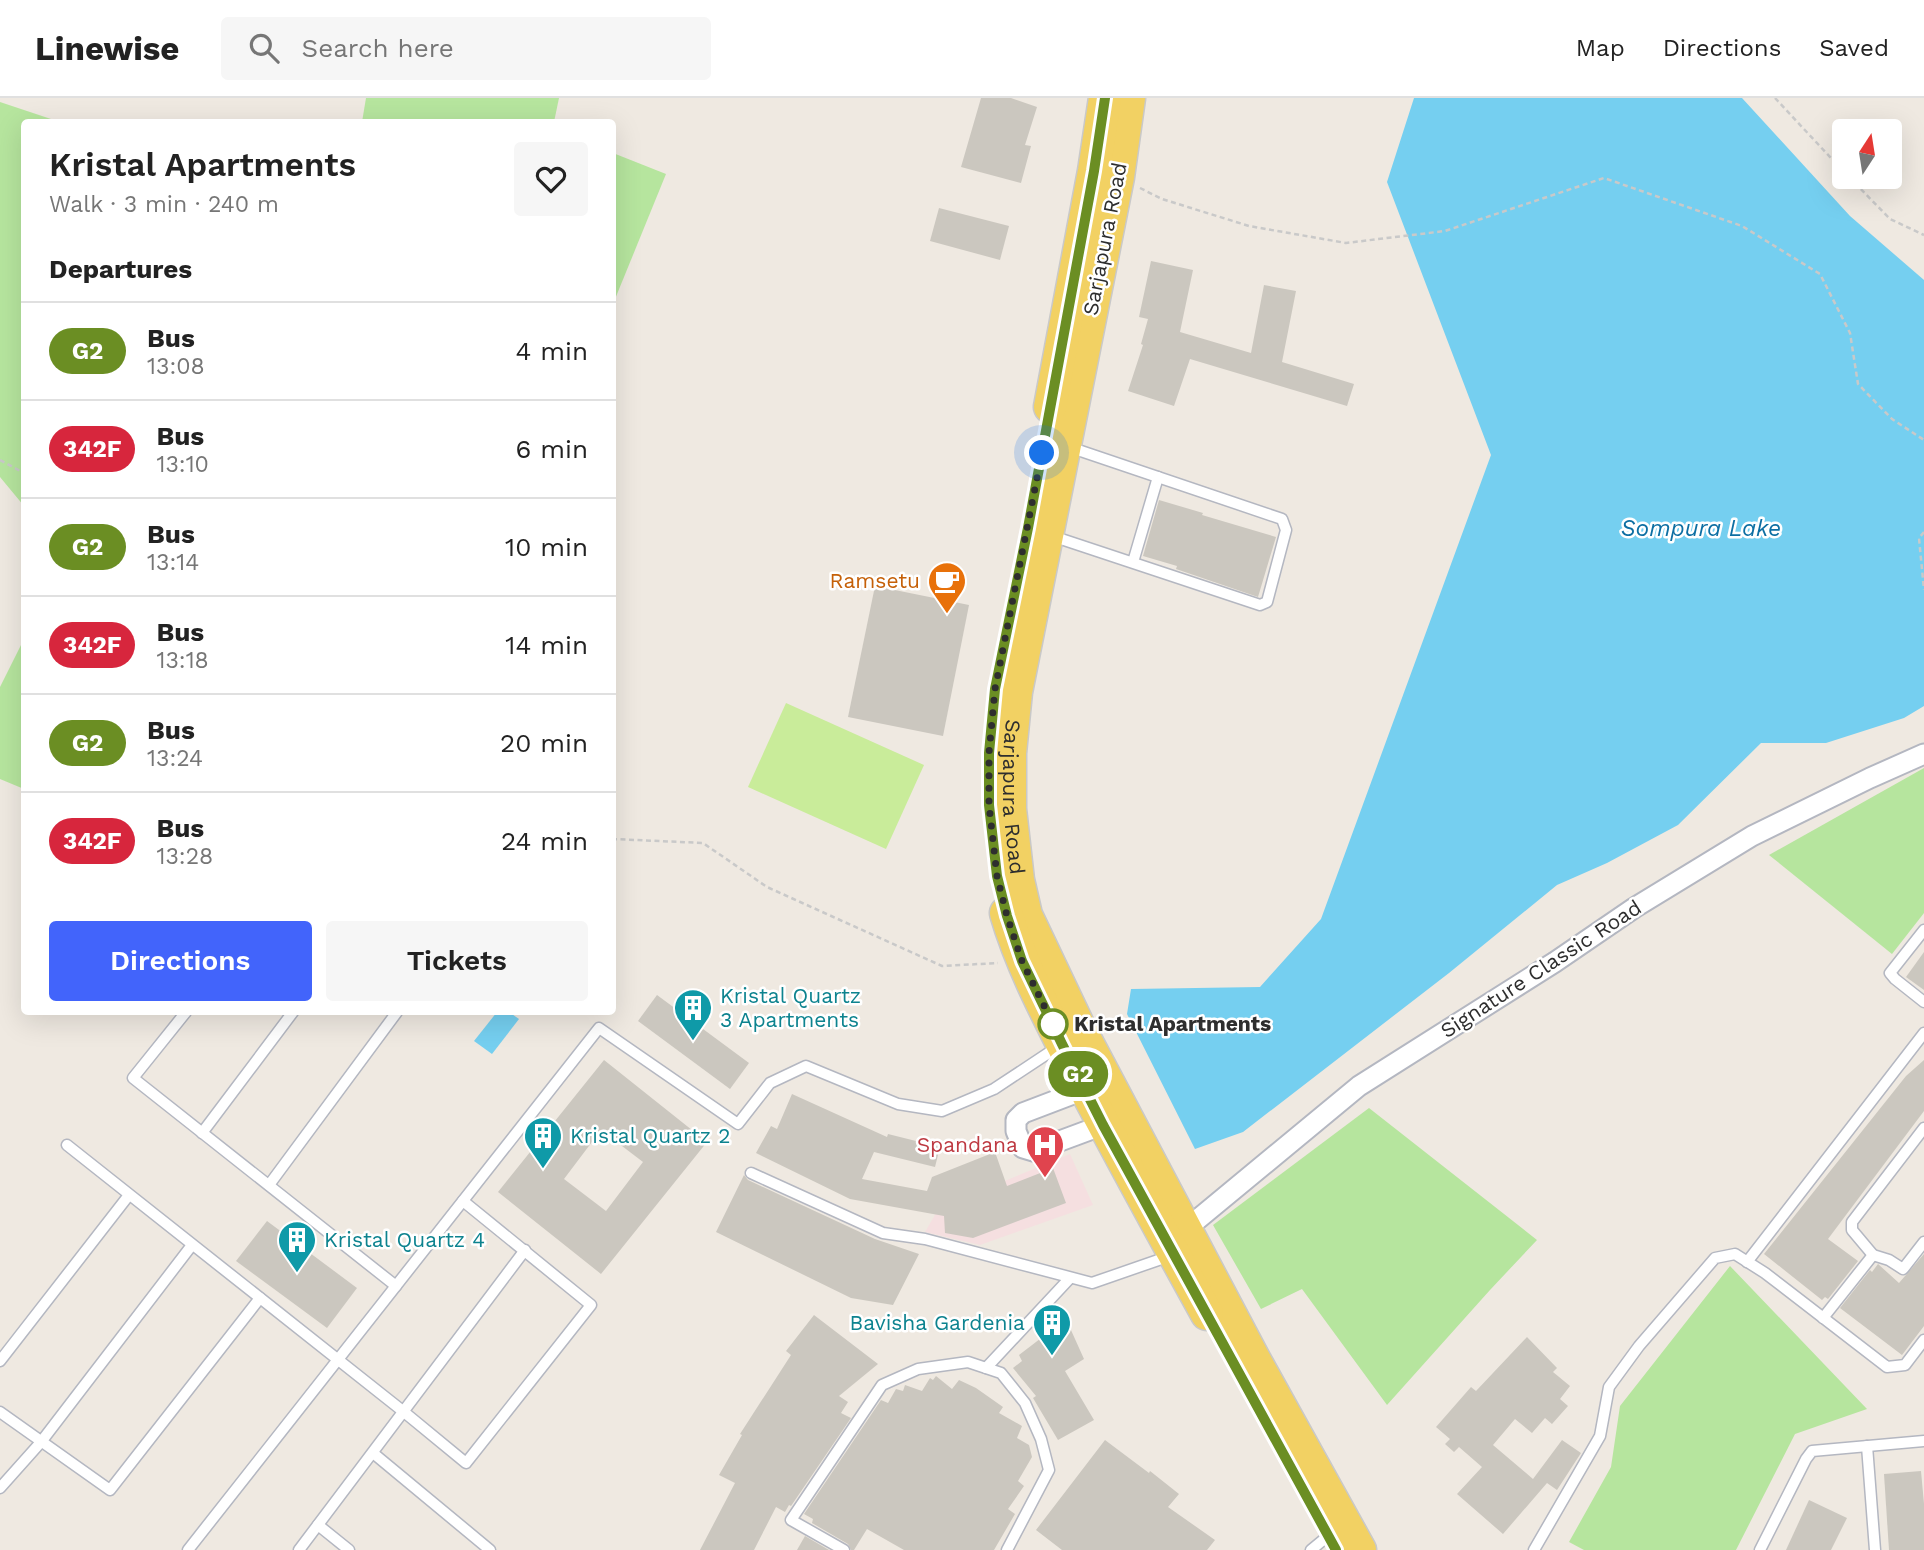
<!DOCTYPE html>
<html lang="en">
<head>
<meta charset="utf-8">
<style>
	:root { --surface:#fff; --page:#f6f6f6; --text:#222; --muted:#767676; --line:#e0e0e0; --accent:#4264fb }
	body { margin:0; font-family:"Work Sans",sans-serif; background:var(--page); color:var(--text); height:100vh; display:flex; flex-direction:column; font-size:26px; white-space:nowrap }
	* { box-sizing:border-box; margin:0 }
	p { font-size:23px; color:var(--muted) }
	.icon { flex:none; width:38px; height:38px; fill:none; stroke:currentColor; stroke-width:2; stroke-linecap:round; stroke-linejoin:round }
	.map { position:relative; flex:1; overflow:hidden }
	.details { position:absolute; left:21px; top:21px; width:595px; height:896px; display:flex; flex-direction:column; background:var(--surface); border-radius:7px; box-shadow:0 7px 28px #0002 }
	.details>* { flex:none }
	.badge { padding:0 14px; border-radius:23px; font-size:24px; line-height:46px }
	.needle { width:46px; rotate:12deg }
	.tools { position:absolute; left:1832px; top:21px; display:grid; gap:14px }
	.tools a { display:grid; place-items:center; width:70px; height:70px; border-radius:7px; background:var(--surface); box-shadow:0 7px 28px #0002; font-size:35px }
	.you { position:absolute; width:35px; height:35px; margin:-18px; border:5px solid #fff; border-radius:50%; background:#1a73e8; box-shadow:0 0 0 10px #1a73e833 }
	.map>.badge { position:absolute; translate:-50% -50%; box-shadow:0 0 0 4px #fff }
	h2 { padding:0 28px; font-size:26px; line-height:63px }
	.round { display:grid; place-items:center; flex:none; width:74px; height:74px; border-radius:7px; background:var(--page) }
	.summary { display:flex; align-items:center; justify-content:space-between; height:119px; padding:0 28px }
	h1 { font-size:33px; font-weight:600; line-height:52px }
	.cta { display:flex; gap:14px; margin-top:auto; padding:14px 28px }
	.cta a { flex:1; height:80px; border-radius:7px; background:var(--accent); color:#fff; font-size:28px; font-weight:600; line-height:80px; text-align:center }
	.cta a+a { background:var(--page); color:var(--text) }
	ul { padding:0; list-style:none }
	li { display:flex; align-items:center; gap:21px; height:98px; padding:0 28px; border-top:2px solid var(--line) }
	li div { flex:1 }
	li b { display:block; font-size:26px }
	li em { font-style:normal }
	li .badge { min-width:77px; font-weight:700; text-align:center }
	header { display:flex; align-items:center; gap:42px; box-sizing:border-box; height:98px; padding:0 35px; background:var(--surface); border-bottom:2px solid var(--line) }
	header strong { font-size:33px }
	nav { display:flex; gap:38px; margin-inline-start:auto; font-size:24px }
	.search { width:490px; height:63px; background:var(--page); display:flex; align-items:center; gap:18px; box-sizing:border-box; padding:0 24px; border-radius:7px; color:var(--muted); font-size:26px }
	.map>svg:first-child { display:block }
	.medical { fill:#f5dfe0 }
	.green { fill:#b6e59e }
	.pitch { fill:#c9ec9a }
	.water { fill:#75cff0 }
	.building { fill:#cbc7bf; fill-rule:evenodd }
	.lines { fill:none; stroke-linecap:round; stroke-linejoin:round }
	.lane-casing { stroke:#b4b7c1; stroke-width:13 }
	.street-casing { stroke:#b4b7c1; stroke-width:23 }
	.primary-casing { stroke:#c9c9c9; stroke-width:35 }
	.path { stroke:#c9c9c9; stroke-width:2.5; stroke-dasharray:5 3.5; stroke-linecap:butt }
	.lane { stroke:#fff; stroke-width:10 }
	.street { stroke:#fff; stroke-width:19 }
	.primary { stroke:#f2d163; stroke-width:32 }
	.line-casing { stroke:#fff; stroke-width:16 }
	.line { stroke:#6b8e23; stroke-width:10 }
	.walk { stroke:#2e2e2e; stroke-width:7; stroke-dasharray:0 12.6 }
	.stop-dot { fill:#fff; stroke:#6b8e23; stroke-width:3.5 }
	.labels { text-anchor:middle; stroke-width:5; stroke-linejoin:round; paint-order:stroke }
	.street-label { font-size:21px; fill:#2e2e2e; stroke:#fff }
	.food-label { font-size:21px; fill:#c56008; stroke:#fff; text-anchor:end }
	.culture-label { font-size:21px; fill:#0d838f; stroke:#fff; text-anchor:start }
	.stop-label { font-size:21px; font-weight:bold; fill:#2e2e2e; stroke:#fff; text-anchor:start }
	.health-label { font-size:21px; fill:#be3a42; stroke:#fff; text-anchor:end }
	.water-label { font-size:23px; font-style:italic; fill:#0d6fa3; stroke:#fff }
</style>
</head>
<body>
<header>
<strong>Linewise</strong>
<div class="search"><svg class="icon" aria-label="search" viewBox="0 0 24 24"><circle cx="10" cy="10" r="6"/><path d="M15 15l6 6"/></svg>Search here</div>
<nav><a>Map</a><a>Directions</a><a>Saved</a></nav>
</header>
<div class="map">
<svg width="1924" height="1452" viewBox="0 0 1924 1452">
	<rect width="100%" height="100%" fill="#efe9e1"/>
	<path class="medical" d="M 1070,1056 L 1093,1107 L 980,1147 L 925,1134 L 939,1110 Z"/>
	<g class="green">
		<path d="M 366,0 L 559,0 L 554,24 L 362,24 Z"/>
		<path d="M 0,4 L 60,24 L 24,24 L 24,408 L 0,379 Z"/>
		<path d="M 613,55 L 666,76 L 613,206 Z"/>
		<path d="M 24,541 L 24,691 L 0,681 L 0,589 Z"/>
		<path d="M 1924,670 L 1924,815 L 1892,856 L 1769,757 Z"/>
		<path d="M 1369,1010 L 1537,1142 L 1490,1192 L 1387,1307 L 1302,1191 L 1261,1211 L 1213,1127 Z"/>
		<path d="M 1730,1168 L 1867,1311 L 1795,1336 L 1736,1452 L 1584,1452 L 1569,1444 L 1611,1369 L 1620,1308 Z"/>
	</g>
	<path class="pitch" d="M 786,605 L 924,667 L 886,751 L 748,689 Z"/>
	<g class="water">
		<path d="M 1414,0 L 1742,0 L 1850,118 L 1924,182 L 1924,608 L 1904,620 L 1826,645 L 1761,645 L 1678,727 L 1607,765 L 1557,787 L 1449,875 L 1243,1034 L 1195,1051 L 1127,916 L 1131,891 L 1260,889 L 1321,821 L 1491,357 L 1387,84 Z"/>
		<path d="M 497,914 L 509,914 L 519,921 L 492,956 L 474,943 Z"/>
	</g>
	<g class="building">
		<path d="M 981,0 L 1011,0 L 1037,9 L 1025,47 L 1031,48 L 1021,85 L 961,69 Z"/>
		<path d="M 939,110 L 1009,128 L 1000,162 L 930,143 Z"/>
		<path d="M 1151,163 L 1193,172 L 1180,234 L 1251,255 L 1264,187 L 1296,193 L 1282,264 L 1354,286 L 1347,308 L 1190,261 L 1174,308 L 1128,293 L 1143,247 L 1141,246 L 1148,221 L 1139,219 Z"/>
		<path d="M 1159,402 L 1203,415 L 1202,417 L 1276,439 L 1258,499 L 1176,471 L 1177,468 L 1143,458 Z"/>
		<path d="M 875,488 L 969,507 L 943,638 L 848,619 Z"/>
		<path d="M 1924,854 L 1924,892 L 1906,879 Z"/>
		<path d="M 657,897 L 749,965 L 730,991 L 638,923 Z"/>
		<path d="M 604,962 L 707,1044 L 601,1176 L 498,1094 ZM 601,1032 L 643,1064 L 606,1113 L 564,1081 Z"/>
		<path d="M 1924,962 L 1924,1013 L 1828,1141 L 1858,1163 L 1828,1201 L 1825,1199 L 1822,1202 L 1764,1156 L 1906,978 Z"/>
		<path d="M 792,996 L 887,1039 L 888,1036 L 940,1049 L 935,1069 L 874,1054 L 862,1081 L 927,1093 L 932,1079 L 995,1054 L 1007,1088 L 1053,1070 L 1066,1105 L 973,1140 L 945,1135 L 944,1118 L 850,1101 L 756,1055 L 771,1028 L 777,1031 Z"/>
		<path d="M 744,1077 L 748,1082 L 875,1141 L 919,1156 L 893,1207 L 851,1200 L 716,1134 Z"/>
		<path d="M 267,1123 L 357,1190 L 327,1230 L 236,1163 Z"/>
		<path d="M 1924,1156 L 1924,1228 L 1902,1257 L 1840,1210 L 1870,1172 L 1872,1174 L 1878,1166 L 1899,1185 Z"/>
		<path d="M 814,1217 L 878,1266 L 839,1298 L 848,1304 L 841,1315 L 851,1320 L 791,1408 L 789,1407 L 785,1414 L 776,1409 L 754,1452 L 700,1452 L 735,1385 L 719,1377 L 742,1337 L 740,1336 L 791,1257 L 786,1253 Z"/>
		<path d="M 1066,1221 L 1084,1261 L 1065,1273 L 1094,1322 L 1058,1342 L 1033,1300 L 1036,1298 L 1013,1270 L 1022,1263 L 1019,1257 Z"/>
		<path d="M 1527,1239 L 1557,1270 L 1553,1274 L 1570,1288 L 1560,1301 L 1568,1308 L 1552,1326 L 1545,1320 L 1532,1335 L 1515,1321 L 1493,1347 L 1533,1381 L 1562,1342 L 1581,1355 L 1557,1392 L 1547,1385 L 1503,1436 L 1457,1396 L 1482,1369 L 1459,1349 L 1454,1354 L 1445,1346 L 1450,1341 L 1436,1329 L 1471,1289 L 1476,1293 Z"/>
		<path d="M 936,1278 L 952,1291 L 959,1282 L 976,1290 L 1003,1309 L 999,1315 L 1022,1328 L 1017,1340 L 1029,1347 L 1032,1359 L 1018,1383 L 1024,1388 L 1008,1411 L 1015,1416 L 994,1452 L 904,1452 L 867,1431 L 854,1452 L 851,1452 L 848,1446 L 812,1425 L 813,1421 L 804,1416 L 881,1302 L 888,1305 L 896,1291 L 903,1293 L 905,1287 L 922,1293 L 930,1280 L 933,1282 Z"/>
		<path d="M 1105,1342 L 1149,1375 L 1150,1373 L 1179,1396 L 1168,1409 L 1215,1442 L 1207,1452 L 1062,1452 L 1036,1432 Z"/>
		<path d="M 1921,1373 L 1924,1406 L 1924,1452 L 1889,1452 L 1884,1376 Z"/>
		<path d="M 1809,1402 L 1847,1420 L 1831,1452 L 1786,1452 Z"/>
		<path d="M 805,1438 L 829,1452 L 797,1452 Z"/>
	</g>
	<g class="lines">
		<defs>
			<g id="lane">
				<path d="M 1052,438 L 1260,507 L 1267,504 L 1286,432 L 1282,421 L 1069,349"/>
				<path d="M 1133,464 L 1158,379"/>
				<path d="M 1924,832 L 1890,875 L 1895,881 L 1924,904"/>
				<path d="M 186,914 L 133,980 L 396,1188"/>
				<path d="M 1924,1030 L 1852,1124 L 1852,1132 L 1873,1157 L 1889,1162 L 1903,1171 L 1924,1144"/>
				<path d="M 202,1035 L 293,914"/>
				<path d="M 67,1047 L 404,1314 L 466,1365 L 591,1207 L 463,1103"/>
				<path d="M 751,1075 L 883,1135 L 925,1141 L 1092,1185 L 1170,1158"/>
				<path d="M 269,1087 L 397,914"/>
				<path d="M 1747,1164 L 1924,935"/>
				<path d="M 1823,1220 L 1873,1157"/>
				<path d="M 0,1263 L 129,1097"/>
				<path d="M 986,1270 L 1070,1180"/>
				<path d="M 0,1314 L 110,1392 L 260,1200"/>
				<path d="M 1867,1348 L 1875,1452"/>
				<path d="M 373,1355 L 490,1452"/>
				<path d="M 0,1390 L 41,1344 L 192,1147"/>
				<path d="M 318,1427 L 349,1452"/>
				<path d="M 188,1452 L 599,930 L 738,1026 L 770,985 L 806,968 L 898,1006 L 942,1013 L 994,991 L 1059,948"/>
				<path d="M 299,1452 L 525,1152"/>
				<path d="M 844,1452 L 791,1422 L 882,1287 L 918,1271 L 968,1264 L 1001,1275 L 1025,1305 L 1041,1341 L 1049,1372 L 1007,1452"/>
				<path d="M 1311,1452 L 1328,1438"/>
				<path d="M 1534,1452 L 1600,1338 L 1609,1289 L 1639,1248 L 1715,1160 L 1735,1156 L 1765,1175 L 1887,1269 L 1905,1267 L 1924,1242"/>
				<path d="M 1760,1452 L 1806,1361 L 1812,1353 L 1924,1343"/>
			</g>
			<g id="street">
				<path d="M 1086,991 L 1023,1015 L 1016,1022 L 1016,1033 L 1023,1050 L 1033,1053 L 1103,1027"/>
				<path d="M 1186,1131 L 1359,988 L 1555,864 L 1634,810 L 1752,738 L 1870,680 L 1924,656"/>
			</g>
			<g id="primary">
				<path id="s1" d="M 1129,0 L 1118,79 L 1016,594 L 1010,655 L 1010,711 L 1018,782 L 1026,817 L 1082,935 L 1253,1259 L 1360,1452"/>
				<path d="M 1050,309 L 1094,73 L 1105,0"/>
				<path d="M 1006,815 C 1023,873 1053,927 1080,981 C 1121,1060 1164,1138 1207,1216"/>
			</g>
		</defs>
		<use href="#lane" class="lane-casing"/>
		<use href="#street" class="street-casing"/>
		<use href="#primary" class="primary-casing"/>
		<g class="path">
			<path d="M 1775,0 L 1844,74"/>
			<path d="M 1849,79 L 1890,121 L 1924,137"/>
			<path d="M 1140,90 L 1162,101 L 1249,128 L 1346,145 L 1445,133 L 1604,80 L 1742,128 L 1820,176 L 1850,235 L 1858,286 L 1892,321 L 1924,342"/>
			<path d="M 0,362 L 24,375"/>
			<path d="M 1924,434 L 1919,440 L 1924,492"/>
			<path d="M 612,741 L 703,745 L 767,789 L 942,868 L 998,865"/>
		</g>
		<use href="#lane" class="lane"/>
		<use href="#street" class="street"/>
		<use href="#primary" class="primary"/>
	</g>
	<g class="lines">
		<defs>
			<path id="line" d="M 1105,0 L 1094,73 L 1028,430 L 995,591 L 989,655 L 989,707 L 997,778 L 1007,818 L 1022,863 L 1062,946 L 1103,1027 L 1336,1452"/>
		</defs>
		<use href="#line" class="line-casing"/>
		<use href="#line" class="line"/>
		<path class="walk" d="M 1042,355 L 995,591 L 989,655 L 989,707 L 997,778 L 1007,818 L 1022,863 L 1053,926"/>
	</g>
	<defs>
		<symbol id="cafe-pin" viewBox="-11 -11 22 30"><path d="M0 17L-7.5 6A9.5 9.5 0 1 1 7.5 6Z" fill="#e8710a" stroke="#fff"/><path d="M-5.5-4.5H6V0H3Q3 3.5 0 3.5H-2.5Q-5.5 3.5-5.5 0ZM3-3.2v2h1.7v-2ZM-6 4.5H4V6H-6Z" fill="#fff"/></symbol>
		<symbol id="building-pin" viewBox="-11 -11 22 30"><path d="M0 17L-7.5 6A9.5 9.5 0 1 1 7.5 6Z" fill="#0f9aa8" stroke="#fff"/><path d="M-4-6H4V6H1V3H-1V6H-4ZM-2.5-4.3h1.7v1.8h-1.7ZM.8-4.3h1.7v1.8H.8ZM-2.5-1h1.7V.8h-1.7ZM.8-1h1.7V.8H.8Z" fill="#fff"/></symbol>
		<symbol id="hospital-pin" viewBox="-11 -11 22 30"><path d="M0 17L-7.5 6A9.5 9.5 0 1 1 7.5 6Z" fill="#e0444e" stroke="#fff"/><path d="M-5-5h3v3.5h4V-5h3V5h-3V1.5h-4V5h-3Z" fill="#fff"/></symbol>
	</defs>
	<g fill-rule="evenodd">
		<use href="#cafe-pin" x="925" y="461" width="44" height="60"/>
		<use href="#building-pin" x="671" y="888" width="44" height="60"/>
		<use href="#building-pin" x="521" y="1016" width="44" height="60"/>
		<use href="#hospital-pin" x="1023" y="1025" width="44" height="60"/>
		<use href="#building-pin" x="275" y="1120" width="44" height="60"/>
		<use href="#building-pin" x="1030" y="1203" width="44" height="60"/>
	</g>
	<circle class="stop-dot" cx="1053" cy="926" r="14"/>
	<g class="labels">
		<g class="street-label">
			<text transform="translate(1105 141) rotate(-79)" y="7">Sarjapura Road</text>
			<text dy="7" stroke="none"><textPath href="#s1" startOffset="710">Sarjapura Road</textPath></text>
			<text transform="translate(1541 871) rotate(-33)" y="7">Signature Classic Road</text>
		</g>
		<g class="food-label">
			<text x="920" y="490">Ramsetu</text>
		</g>
		<g class="culture-label">
			<text x="720" y="905">Kristal Quartz<tspan x="720" dy="24">3 Apartments</tspan></text>
			<text x="570" y="1045">Kristal Quartz 2</text>
			<text x="324" y="1149">Kristal Quartz 4</text>
			<text x="1025" y="1232" text-anchor="end">Bavisha Gardenia</text>
		</g>
		<g class="stop-label">
			<text x="1074" y="933">Kristal Apartments</text>
		</g>
		<g class="health-label">
			<text x="1018" y="1054">Spandana</text>
		</g>
		<g class="water-label">
			<text x="1701" y="438">Sompura Lake</text>
		</g>
	</g>
</svg>
<div class="tools">
<a><svg class="needle" viewBox="-14 -14 28 28"><path d="M0-13l5 13h-10z" fill="#e53935"/><path d="M0 13l5-13h-10z" fill="#767676"/></svg></a>
</div>
<div class="you" style="left:1042px;top:355px"></div>
<b class="badge" style="left:1078px;top:976px;background:#6b8e23;color:#fff">G2</b>
<section class="details">
<div class="summary"><div><h1>Kristal Apartments</h1><p>Walk · 3 min · 240 m</p></div><a class="round"><svg class="icon" aria-label="heart" viewBox="0 0 24 24"><path d="M12 20l-8-8c-3-5 5-10 8-4 3-6 11-1 8 4z"/></svg></a></div>
<h2>Departures</h2>
<ul>
<li><span class="badge" style="background:#6b8e23;color:#fff">G2</span><div><b>Bus</b><p>13:08</p></div><em>4 min</em></li>
<li><span class="badge" style="background:#d7263d;color:#fff">342F</span><div><b>Bus</b><p>13:10</p></div><em>6 min</em></li>
<li><span class="badge" style="background:#6b8e23;color:#fff">G2</span><div><b>Bus</b><p>13:14</p></div><em>10 min</em></li>
<li><span class="badge" style="background:#d7263d;color:#fff">342F</span><div><b>Bus</b><p>13:18</p></div><em>14 min</em></li>
<li><span class="badge" style="background:#6b8e23;color:#fff">G2</span><div><b>Bus</b><p>13:24</p></div><em>20 min</em></li>
<li><span class="badge" style="background:#d7263d;color:#fff">342F</span><div><b>Bus</b><p>13:28</p></div><em>24 min</em></li>
</ul>
<div class="cta"><a>Directions</a><a>Tickets</a></div>
</section>
</div>
</body>
</html>
